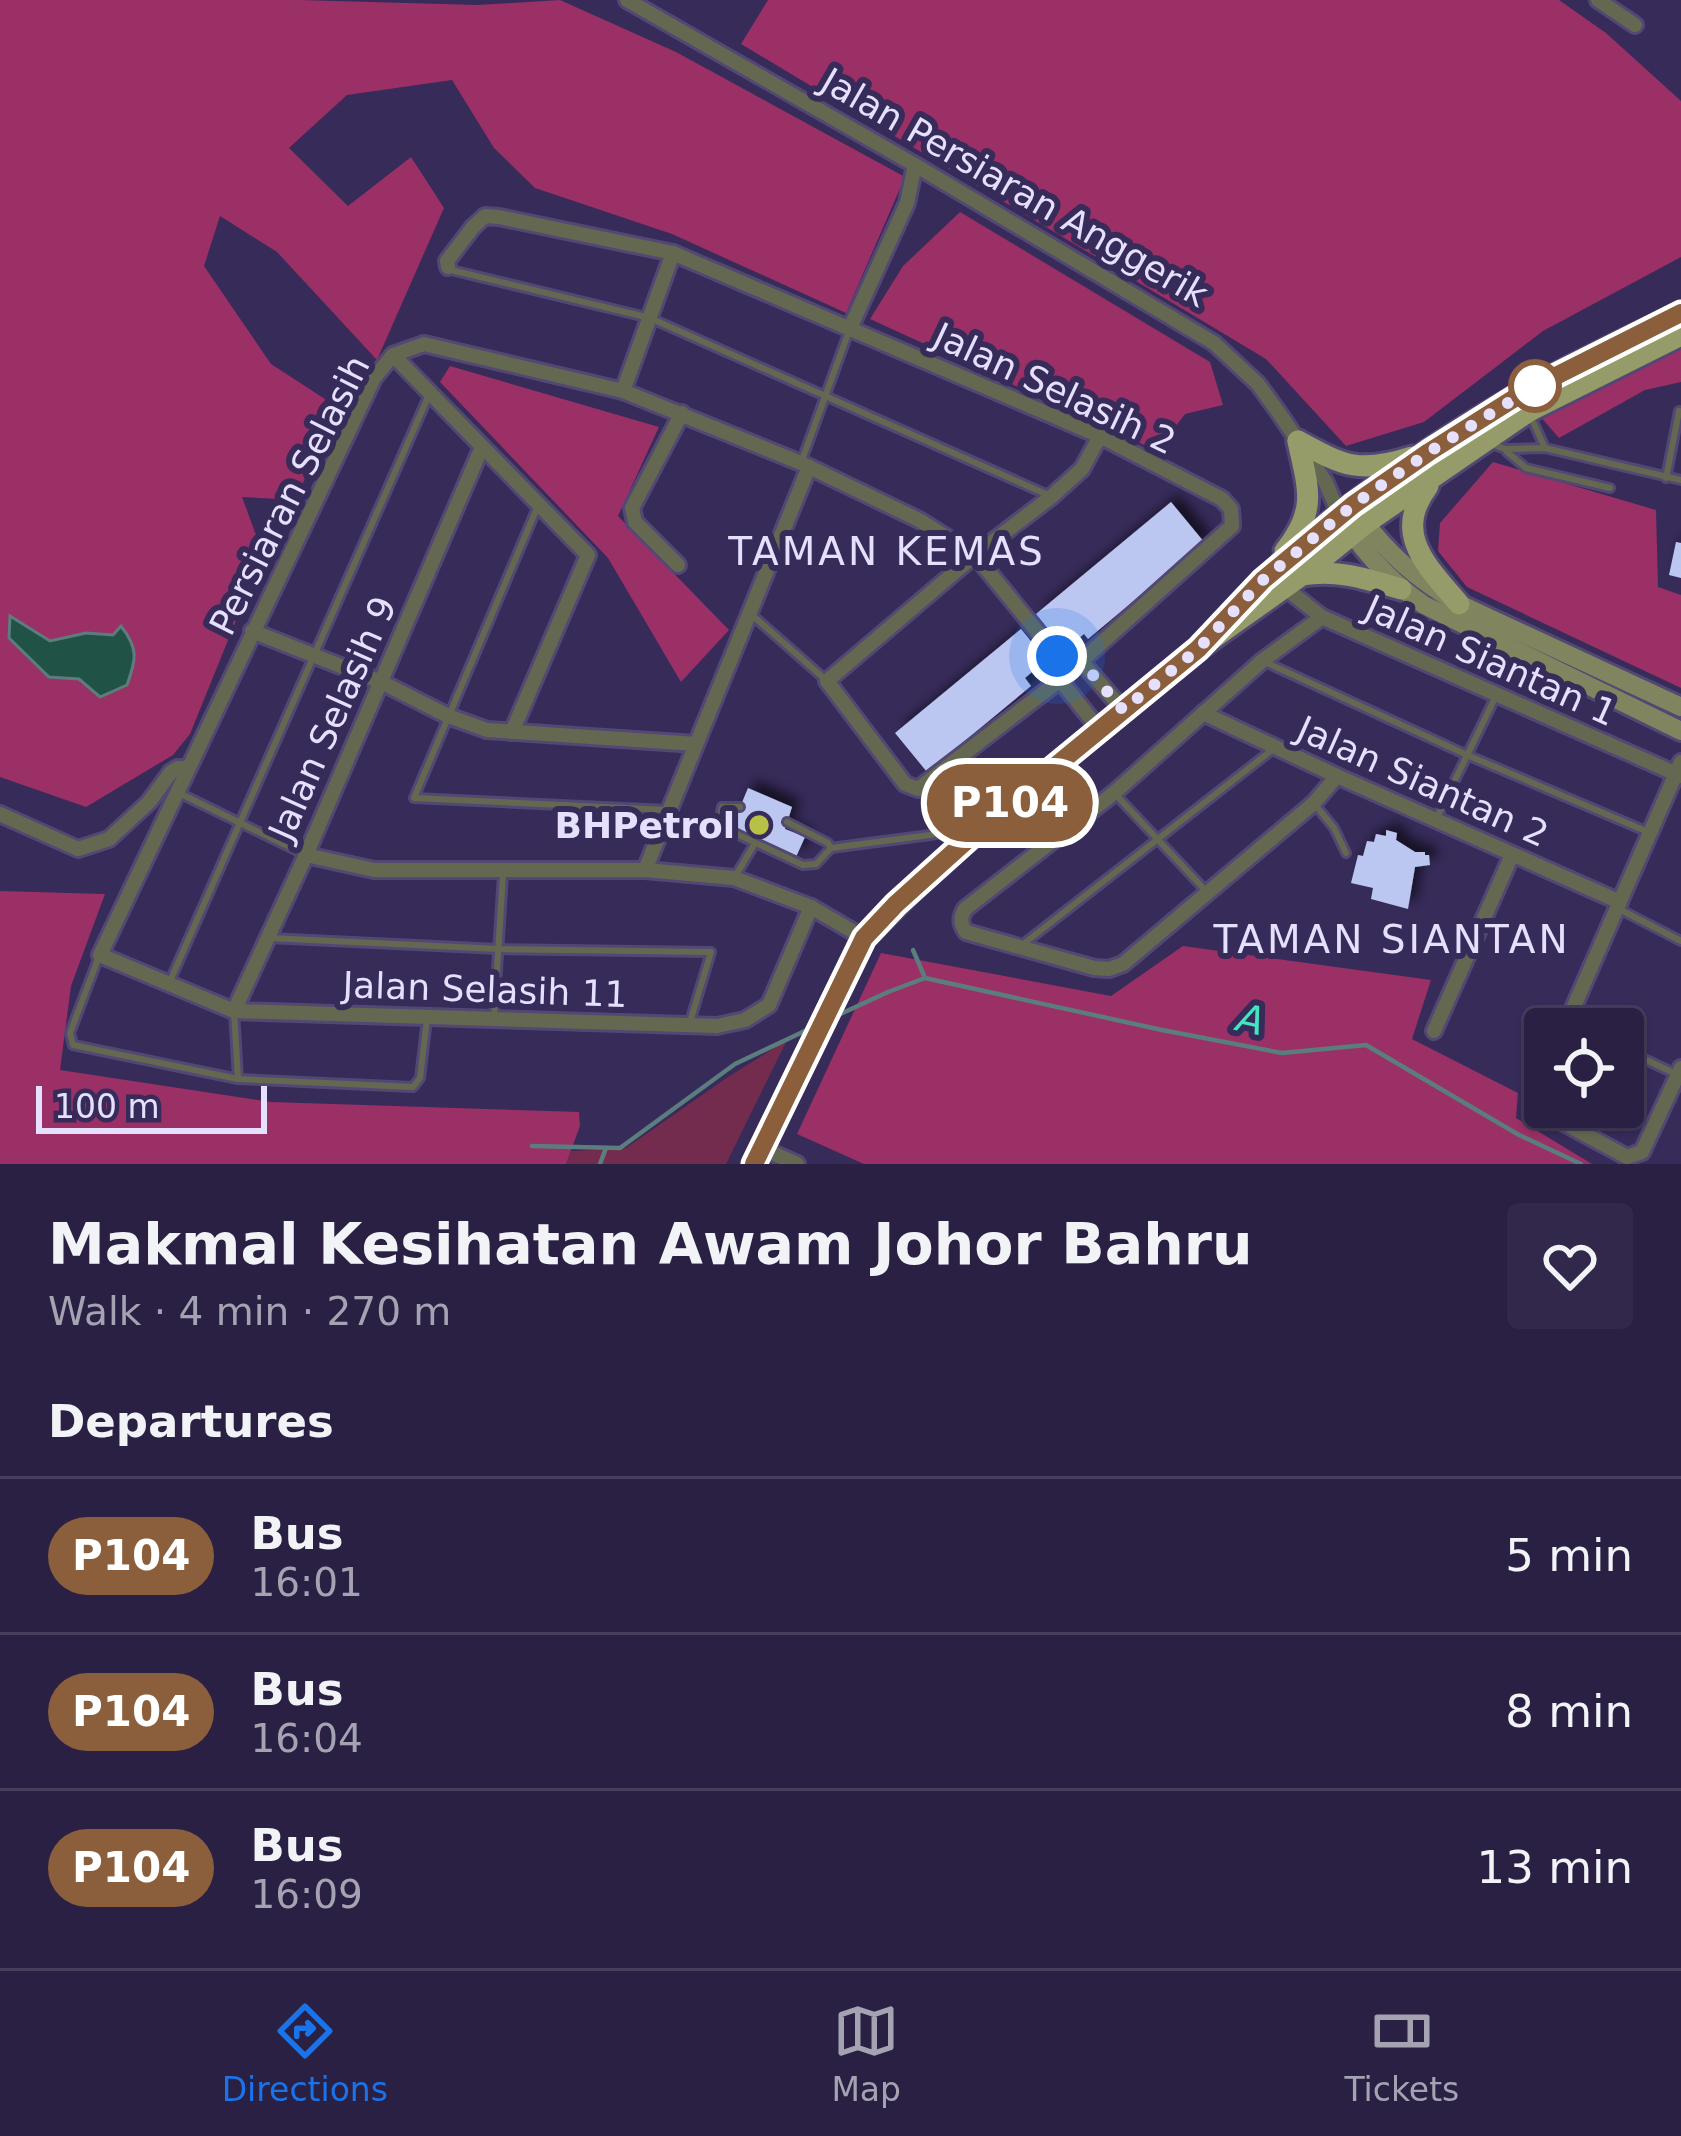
<!DOCTYPE html>
<html lang="en">
<head>
<meta charset="utf-8">
<style>
	:root { --surface:#292044; --page:#31284b; --text:#f1f3f6; --muted:#a5a3b2; --line:#453e5d; --accent:#1a73e8 }
	body { margin:0; font-family:"DejaVu Sans",sans-serif; background:var(--page); color:var(--text); height:100vh; display:flex; flex-direction:column; font-size:45px; white-space:nowrap }
	* { box-sizing:border-box; margin:0 }
	p { font-size:39px; color:var(--muted) }
	.icon { flex:none; width:66px; height:66px; fill:none; stroke:currentColor; stroke-width:2; stroke-linecap:round; stroke-linejoin:round }
	.map { position:relative; height:1164px; overflow:hidden }
	.drawer { display:flex; flex-direction:column; background:var(--surface); flex:1 }
	.drawer>* { flex:none }
	.badge { padding:0 24px; border-radius:39px; font-size:42px; line-height:78px }
	.controls { position:absolute; left:1524px; top:1008px; display:grid; gap:24px }
	.controls a { display:grid; place-items:center; width:120px; height:120px; border-radius:12px; background:var(--surface); box-shadow:0 3px 9px #0004,0 0 0 3px var(--line); font-size:60px }
	.scale { position:absolute; left:36px; bottom:30px; width:231px; box-sizing:border-box; padding-left:12px; border:6px solid #e5e0fe; border-top:0; font-size:33px; line-height:42px; white-space:nowrap; color:#e5e0fe; -webkit-text-stroke:9px #372b5a; paint-order:stroke }
	.you { position:absolute; width:60px; height:60px; margin:-30px; border:9px solid #fff; border-radius:50%; background:#1a73e8; box-shadow:0 0 0 18px #1a73e833 }
	.map>.badge { position:absolute; translate:-50% -50%; box-shadow:0 0 0 6px #fff }
	h2 { padding:0 48px; font-size:45px; line-height:108px }
	.round { display:grid; place-items:center; flex:none; width:126px; height:126px; border-radius:12px; background:var(--page) }
	.summary { display:flex; align-items:center; justify-content:space-between; height:204px; padding:0 48px }
	h1 { font-size:57px; font-weight:800; line-height:90px }
	ul { padding:0; list-style:none }
	li { display:flex; align-items:center; gap:36px; height:156px; padding:0 48px; border-top:3px solid var(--line) }
	li div { flex:1 }
	li b { display:block; font-size:45px }
	li em { font-style:normal }
	li .badge { min-width:132px; font-weight:700; text-align:center }
	.menu { display:flex; justify-content:space-around; align-items:center; height:168px; border-top:3px solid var(--line); background:var(--surface); font-size:33px; color:var(--muted) }
	.menu a { display:grid; justify-items:center; gap:6px }
	.menu .active { color:var(--accent) }
	.map>svg:first-child { display:block }
	.green { fill:#732c4d }
	.forest { fill:#9a3065; fill-rule:evenodd }
	.water { fill:#205346; stroke:#5b7d7d; stroke-width:3 }
	.lines { fill:none; stroke-linecap:round; stroke-linejoin:round }
	.stream { stroke:#5b7d7d; stroke-width:4.5 }
	.building { fill:#bcc7f1; filter:url(#shadow) }
	.lane-casing { stroke:#534874; stroke-width:12 }
	.street-casing { stroke:#534874; stroke-width:20 }
	.secondary-casing { stroke:#534874; stroke-width:24 }
	.primary-casing { stroke:#534874; stroke-width:27 }
	.lane { stroke:#656851; stroke-width:6 }
	.street { stroke:#656851; stroke-width:14 }
	.secondary { stroke:#80855f; stroke-width:18 }
	.primary { stroke:#959b69; stroke-width:21 }
	.line-casing { stroke:#fff; stroke-width:27 }
	.line { stroke:#8b5e3c; stroke-width:18 }
	.walk { stroke:#e5e0fe; stroke-width:12; stroke-dasharray:0 21.6 }
	.stop-dot { fill:#fff; stroke:#8b5e3c; stroke-width:6 }
	.poi-dot { fill:#b7c148; stroke:#372b5a; stroke-width:4.5 }
	.labels { text-anchor:middle; stroke-width:12; stroke-linejoin:round; paint-order:stroke }
	.street-label { font-size:36px; fill:#e5e0fe; stroke:#372b5a }
	.poi-label { font-size:36px; font-weight:bold; fill:#e5e0fe; stroke:#372b5a; text-anchor:end }
	.neighbourhood-label { font-size:39px; letter-spacing:3px; fill:#e5e0fe; stroke:#372b5a }
	.water-label { font-size:39px; font-style:italic; fill:#42e7c1; stroke:#372b5a }
</style>
</head>
<body>
<div class="map">
<svg width="1681" height="1164" viewBox="0 0 1681 1164">
	<defs>
		<filter id="shadow"><feDropShadow dx="8" dy="-8" stdDeviation="6" flood-color="#0009"/></filter>
	</defs>
	<rect width="100%" height="100%" fill="#372b5a"/>
	<path class="green" d="M 787,1040 L 726,1164 L 566,1164 L 571,1151 L 626,1148 L 728,1077 Z"/>
	<g class="forest">
		<path d="M 0,0 L 300,0 L 478,5 L 560,0 L 676,52 L 905,177 L 846,313 L 672,234 L 535,188 L 494,148 L 452,80 L 347,95 L 289,148 L 348,206 L 411,157 L 444,208 L 377,360 L 277,252 L 220,216 L 204,266 L 271,364 L 325,399 L 299,500 L 242,497 L 263,554 L 190,734 L 173,755 L 86,807 L 0,777 ZM 25,625 L 50,641 L 85,633 L 113,635 L 121,627 L 79,679 Z"/>
		<path d="M 768,0 L 1559,0 L 1606,33 L 1681,101 L 1681,257 L 1543,331 L 1424,422 L 1346,446 L 1266,359 L 741,44 Z"/>
		<path d="M 960,212 L 1210,362 L 1223,405 L 1185,414 L 1157,451 L 870,319 L 903,266 Z"/>
		<path d="M 1681,343 L 1681,382 L 1645,390 L 1559,438 L 1539,415 Z"/>
		<path d="M 450,366 L 659,427 L 618,516 L 729,630 L 681,682 L 608,558 L 440,382 Z"/>
		<path d="M 1493,462 L 1656,510 L 1658,587 L 1681,595 L 1681,688 L 1467,587 L 1438,551 L 1440,523 Z"/>
		<path d="M 0,891 L 105,894 L 71,986 L 60,1070 L 271,1102 L 579,1112 L 580,1126 L 566,1164 L 0,1164 Z"/>
		<path d="M 1183,946 L 1431,980 L 1412,1039 L 1518,1093 L 1516,1118 L 1592,1164 L 864,1164 L 797,1134 L 881,953 L 1111,996 Z"/>
	</g>
	<path class="water" d="M 10,616 L 50,641 L 86,633 L 113,635 L 121,626 C 139,649 136,659 127,685 L 100,697 L 79,679 L 49,677 L 9,638 Z"/>
	<g class="lines">
		<g class="stream">
			<path d="M 913,950 L 925,978"/>
			<path d="M 836,1016 L 888,992 L 925,978 L 1162,1030 L 1282,1053 L 1366,1045 L 1519,1135 L 1581,1164"/>
			<path d="M 532,1146 L 620,1148 L 735,1064 L 809,1029"/>
			<path d="M 600,1164 L 606,1148"/>
		</g>
	</g>
	<g class="building">
		<path d="M 1171,502 L 1204,542 L 1088,639 L 1084,634 L 1065,650 L 1036,614 Z"/>
		<path d="M 1676,542 L 1681,543 L 1681,578 L 1669,575 Z"/>
		<path d="M 1021,629 L 1056,672 L 1046,680 L 1041,674 L 1037,677 L 1032,672 L 1025,678 L 1031,686 L 927,772 L 895,733 Z"/>
		<path d="M 748,788 L 792,807 L 785,829 L 805,837 L 796,857 L 731,829 Z"/>
		<path d="M 1386,830 L 1397,833 L 1396,840 L 1415,852 L 1425,852 L 1425,855 L 1429,855 L 1430,865 L 1415,867 L 1408,909 L 1371,899 L 1373,888 L 1351,883 L 1358,855 L 1363,856 L 1367,841 L 1374,842 L 1376,834 L 1386,836 Z"/>
	</g>
	<g class="lines">
		<defs>
			<g id="lane">
				<path d="M 451,270 L 650,318 L 1048,495"/>
				<path d="M 1530,415 L 1545,448"/>
				<path d="M 1492,444 L 1505,449 L 1545,448 L 1681,480"/>
				<path d="M 1507,452 L 1526,468 L 1610,488"/>
				<path d="M 802,460 L 849,331"/>
				<path d="M 1666,478 L 1679,411"/>
				<path d="M 537,508 L 414,798 L 667,810"/>
				<path d="M 752,615 L 827,681"/>
				<path d="M 1265,662 L 1467,755 L 1648,832"/>
				<path d="M 179,793 L 302,853"/>
				<path d="M 1117,796 L 1206,891"/>
				<path d="M 1316,806 L 1334,828 L 1346,853"/>
				<path d="M 740,807 L 722,807 L 719,822 L 728,830 L 803,865 L 816,864 L 831,848"/>
				<path d="M 1437,817 L 1496,696"/>
				<path d="M 787,822 L 828,843 L 831,848 L 930,835 L 971,827"/>
				<path d="M 736,875 L 755,843"/>
				<path d="M 1621,910 L 1681,941"/>
				<path d="M 269,938 L 499,949 L 711,952 L 690,1022"/>
				<path d="M 1022,945 L 1272,750"/>
				<path d="M 98,959 L 70,1033 L 73,1045 L 238,1079 L 413,1087 L 420,1078 L 427,1019"/>
				<path d="M 170,981 L 429,395"/>
				<path d="M 234,1011 L 238,1079"/>
				<path d="M 494,1017 L 503,874"/>
				<path d="M 1623,1049 L 1674,1073"/>
			</g>
			<g id="street">
				<path d="M 627,0 L 915,165 L 1214,343 L 1258,384 L 1279,413 L 1325,481 L 1340,516"/>
				<path d="M 1598,0 L 1635,25"/>
				<path d="M 448,267 L 447,261 L 473,227 L 485,216 L 499,217 L 673,253 L 1100,436 L 1222,499 L 1231,509 L 1232,526 L 1060,680 L 918,789 L 905,784 L 827,681 L 975,555 L 1051,497 L 1082,469 L 1100,436"/>
				<path d="M 850,328 L 907,203 L 915,165"/>
				<path d="M 393,355 L 588,555 L 512,732"/>
				<path d="M 623,391 L 673,253"/>
				<path d="M 678,565 L 635,522 L 632,508 L 682,413"/>
				<path d="M 1284,587 L 1322,617 L 1681,776"/>
				<path d="M 1322,617 L 1262,661 L 1114,793 L 965,909 C 960,918 960,923 966,932 L 1094,968 L 1109,969 L 1123,964 L 1314,803 L 1337,776"/>
				<path d="M 252,631 L 381,682 L 448,716 L 487,730 L 696,744"/>
				<path d="M 1057,656 L 1081,661 L 1123,710"/>
				<path d="M 1203,713 L 1337,776 L 1620,902"/>
				<path d="M 0,814 L 78,849 L 109,839 L 149,802 L 171,772 L 178,768 L 187,768"/>
				<path d="M 306,855 L 374,870 L 645,870 L 734,878 L 811,907 L 864,938"/>
				<path d="M 645,870 L 809,467"/>
				<path d="M 811,907 L 769,1005 L 745,1020 L 717,1026 L 234,1011 L 100,955 L 374,378 L 393,355 L 424,344 L 623,391 L 801,463 L 919,520 L 975,555 L 1057,656 L 1060,680 L 1099,729"/>
				<path d="M 234,1011 L 306,855 L 482,447"/>
				<path d="M 1564,1029 L 1681,762"/>
				<path d="M 1434,1031 L 1512,855"/>
				<path d="M 1545,1071 L 1533,1102 L 1540,1110 L 1627,1157 L 1642,1152 L 1681,1068"/>
				<path d="M 761,1148 L 797,1164"/>
			</g>
			<g id="secondary">
				<path d="M 1359,514 C 1386,553 1418,580 1459,604 L 1681,707"/>
				<path d="M 1346,525 C 1368,557 1392,583 1424,605 L 1681,731"/>
			</g>
			<g id="primary">
				<path d="M 1298,441 C 1344,466 1359,474 1412,457"/>
				<path d="M 1428,486 C 1391,534 1428,567 1459,604"/>
				<path d="M 1285,551 C 1318,509 1308,489 1298,441"/>
				<path d="M 1302,575 C 1338,569 1367,579 1401,589"/>
				<path d="M 1231,614 C 1313,525 1419,452 1524,392 C 1575,363 1629,339 1681,313"/>
				<path d="M 754,1164 L 864,938 L 923,879 L 986,823 L 1198,649 L 1302,575 L 1366,523 L 1529,411 L 1681,335"/>
			</g>
		</defs>
		<use href="#lane" class="lane-casing"/>
		<use href="#street" class="street-casing"/>
		<use href="#secondary" class="secondary-casing"/>
		<use href="#primary" class="primary-casing"/>
		<use href="#lane" class="lane"/>
		<use href="#street" class="street"/>
		<use href="#secondary" class="secondary"/>
		<use href="#primary" class="primary"/>
	</g>
	<g class="lines">
		<defs>
			<path id="line" d="M 754,1164 L 864,938 L 896,904 L 986,823 L 1198,649 L 1263,580 L 1353,505 L 1429,452 L 1524,392 L 1681,313"/>
		</defs>
		<use href="#line" class="line-casing"/>
		<use href="#line" class="line"/>
		<path class="walk" d="M 1057,656 L 1081,661 L 1123,710 L 1198,649 L 1263,580 L 1353,505 L 1429,452 L 1535,386"/>
	</g>
	<circle class="stop-dot" cx="1535" cy="386" r="24"/>
	<circle class="poi-dot" cx="759" cy="825" r="12"/>
	<g class="labels">
		<g class="street-label">
			<text transform="translate(1015 187) rotate(30)" y="13">Jalan Persiaran Anggerik</text>
			<text transform="translate(1055 388) rotate(25)" y="13">Jalan Selasih 2</text>
			<text transform="translate(289 495) rotate(-63)" y="13">Persiaran Selasih</text>
			<text transform="translate(1491 660) rotate(24)" y="13">Jalan Siantan 1</text>
			<text transform="translate(332 718) rotate(-66)" y="13">Jalan Selasih 9</text>
			<text transform="translate(1423 781) rotate(24)" y="13">Jalan Siantan 2</text>
			<text transform="translate(485 989) rotate(2)" y="13">Jalan Selasih 11</text>
		</g>
		<g class="poi-label">
			<text x="735" y="838">BHPetrol</text>
		</g>
		<g class="neighbourhood-label">
			<text x="887" y="565">TAMAN KEMAS</text>
			<text x="1392" y="953">TAMAN SIANTAN</text>
		</g>
		<g class="water-label">
			<text transform="translate(1251 1019) rotate(12)" y="14">A</text>
		</g>
	</g>
</svg>
<div class="controls">
<a><svg class="icon" aria-label="locate" viewBox="0 0 24 24"><circle cx="12" cy="12" r="6"/><path d="M12 2v4M12 18v4M2 12h4M18 12h4"/></svg></a>
</div>
<div class="scale">100 m</div>
<div class="you" style="left:1057px;top:656px"></div>
<b class="badge" style="left:1010px;top:803px;background:#8b5e3c;color:#fff">P104</b>
</div>
<section class="drawer">
<div class="summary"><div><h1>Makmal Kesihatan Awam Johor Bahru</h1><p>Walk · 4 min · 270 m</p></div><a class="round"><svg class="icon" aria-label="heart" viewBox="0 0 24 24"><path d="M12 20l-8-8c-3-5 5-10 8-4 3-6 11-1 8 4z"/></svg></a></div>
<h2>Departures</h2>
<ul>
<li><span class="badge" style="background:#8b5e3c;color:#fff">P104</span><div><b>Bus</b><p>16:01</p></div><em>5 min</em></li>
<li><span class="badge" style="background:#8b5e3c;color:#fff">P104</span><div><b>Bus</b><p>16:04</p></div><em>8 min</em></li>
<li><span class="badge" style="background:#8b5e3c;color:#fff">P104</span><div><b>Bus</b><p>16:09</p></div><em>13 min</em></li>
</ul>
</section>
<nav class="menu">
<a class="active"><svg class="icon" aria-label="directions" viewBox="0 0 24 24"><path d="M12 3l9 9-9 9-9-9zM9 14v-3h6M13 9l2 2-2 2"/></svg>Directions</a>
<a><svg class="icon" aria-label="map" viewBox="0 0 24 24"><path d="M3 6l6-2 6 2 6-2v14l-6 2-6-2-6 2zM9 4v14M15 6v14"/></svg>Map</a>
<a><svg class="icon" aria-label="tickets" viewBox="0 0 24 24"><path d="M3 7h18v10H3zM15 7v10"/></svg>Tickets</a>
</nav>
</body>
</html>
